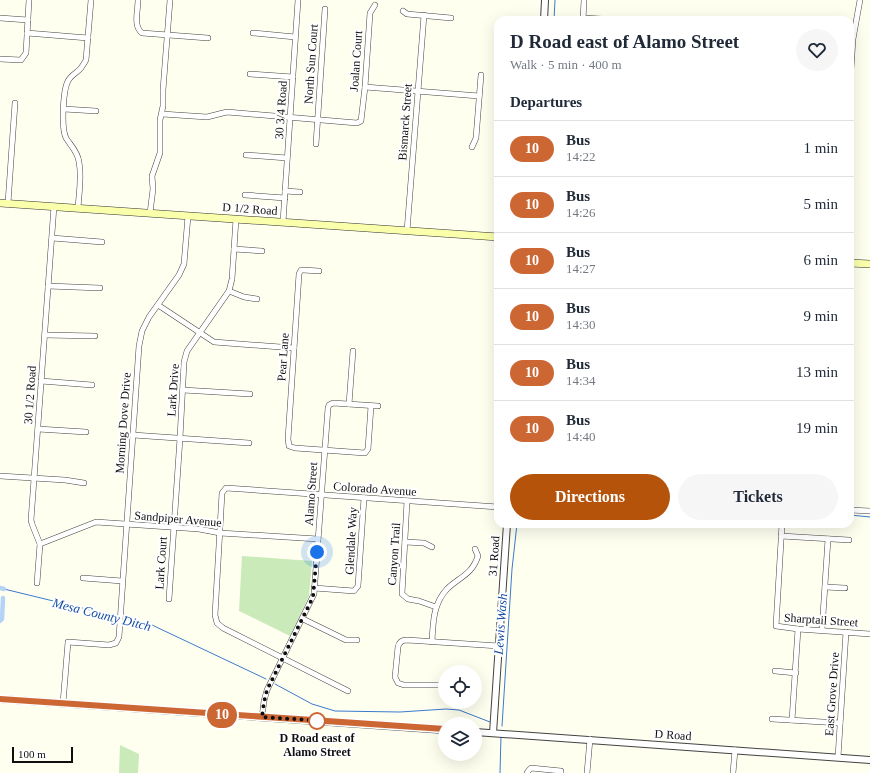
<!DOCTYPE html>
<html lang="en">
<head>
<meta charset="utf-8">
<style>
	:root { --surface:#fff; --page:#f6f6f7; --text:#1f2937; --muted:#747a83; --line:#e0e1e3; --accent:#b45309 }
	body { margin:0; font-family:"Times New Roman",serif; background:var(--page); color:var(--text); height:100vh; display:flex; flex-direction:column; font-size:15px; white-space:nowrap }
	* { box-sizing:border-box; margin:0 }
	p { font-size:13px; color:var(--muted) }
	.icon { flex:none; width:22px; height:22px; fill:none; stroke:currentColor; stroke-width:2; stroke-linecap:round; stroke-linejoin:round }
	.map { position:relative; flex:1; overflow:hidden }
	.sheet { position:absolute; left:494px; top:16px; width:360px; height:512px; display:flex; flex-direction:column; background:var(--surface); border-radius:12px; box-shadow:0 4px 16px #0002 }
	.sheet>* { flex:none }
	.badge { padding:0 8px; border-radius:13px; font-size:14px; line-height:26px }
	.tools { position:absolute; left:438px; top:665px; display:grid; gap:8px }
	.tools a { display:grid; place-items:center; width:44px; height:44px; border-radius:50%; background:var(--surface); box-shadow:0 4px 16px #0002; font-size:20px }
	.scale { position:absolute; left:12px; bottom:10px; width:61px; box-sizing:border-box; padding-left:4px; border:2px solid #0f0f0f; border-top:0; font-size:11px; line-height:14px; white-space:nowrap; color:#0f0f0f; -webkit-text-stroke:3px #fff; paint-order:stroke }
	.you { position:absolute; width:20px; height:20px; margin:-10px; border:3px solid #fff; border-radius:50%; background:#1a73e8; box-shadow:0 0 0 6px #1a73e833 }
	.map>.badge { position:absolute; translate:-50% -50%; box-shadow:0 0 0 2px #fff }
	h2 { padding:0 16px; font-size:15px; line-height:36px }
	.round { display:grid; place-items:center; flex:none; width:42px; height:42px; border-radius:21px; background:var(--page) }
	.headline { display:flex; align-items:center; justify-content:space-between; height:68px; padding:0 16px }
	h1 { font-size:19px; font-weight:800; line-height:30px }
	.button { display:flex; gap:8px; margin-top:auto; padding:8px 16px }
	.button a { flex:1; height:46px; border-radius:24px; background:var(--accent); color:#fff; font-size:16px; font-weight:800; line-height:46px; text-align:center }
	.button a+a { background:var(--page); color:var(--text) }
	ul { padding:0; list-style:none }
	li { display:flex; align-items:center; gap:12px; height:56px; padding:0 16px; border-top:1px solid var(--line) }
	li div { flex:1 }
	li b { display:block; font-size:15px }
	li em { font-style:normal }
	li .badge { min-width:44px; font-weight:700; text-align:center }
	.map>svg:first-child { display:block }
	.green { fill:#caeab9 }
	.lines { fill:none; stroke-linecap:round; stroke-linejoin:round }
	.stream { stroke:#3a7acf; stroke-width:1 }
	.canal { stroke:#b4d3f7; stroke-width:4.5 }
	.minor-casing { stroke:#424242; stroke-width:6 }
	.tertiary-casing { stroke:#424242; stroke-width:8 }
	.secondary-casing { stroke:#313131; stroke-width:8 }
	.minor { stroke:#fff; stroke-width:5 }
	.tertiary { stroke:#fff; stroke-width:6 }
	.secondary { stroke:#faffab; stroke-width:7 }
	.line-casing { stroke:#fff; stroke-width:9 }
	.line { stroke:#c63; stroke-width:6 }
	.walk { stroke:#0f0f0f; stroke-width:4; stroke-dasharray:0 7.2 }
	.stop-dot { fill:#fff; stroke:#c63; stroke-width:2 }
	.labels { text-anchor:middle; stroke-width:4; stroke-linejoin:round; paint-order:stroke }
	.street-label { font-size:12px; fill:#0f0f0f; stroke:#fff }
	.stop-label { font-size:12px; font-weight:bold; fill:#0f0f0f; stroke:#fff }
	.water-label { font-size:13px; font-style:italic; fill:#154da3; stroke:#fff }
</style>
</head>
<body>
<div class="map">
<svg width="870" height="773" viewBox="0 0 870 773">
	<rect width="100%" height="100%" fill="#fffff0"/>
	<g class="green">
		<path d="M 242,556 L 312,561 L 309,596 L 290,636 L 239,611 Z"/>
		<path d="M 120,745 L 139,754 L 138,773 L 119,773 Z"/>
	</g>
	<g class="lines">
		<g class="stream">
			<path d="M 554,20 L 555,0"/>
			<path d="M 850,515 L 870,517"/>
			<path d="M 4,589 L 119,617"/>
			<path d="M 122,618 L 152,625 L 266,679"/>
			<path d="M 275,684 L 312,704 L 335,711 L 400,712 L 446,709 L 459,710 L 490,722"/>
			<path d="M 502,726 L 512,569 L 517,524"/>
			<path d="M 500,773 L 501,736"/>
		</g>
		<g class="canal">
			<path d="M 0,588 L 4,589"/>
			<path d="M 0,621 L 2,619 L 3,598"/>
		</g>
		<defs>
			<g id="minor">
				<path d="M 138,0 C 138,11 133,26 142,33 L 208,38"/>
				<path d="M 403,11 L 407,14 L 451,18"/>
				<path d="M 0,18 L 28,20"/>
				<path d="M 583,18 L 620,20"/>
				<path d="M 583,20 L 584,0"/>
				<path d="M 27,33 L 88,38"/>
				<path d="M 253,33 L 295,37"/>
				<path d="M 0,59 L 21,60 L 26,53 L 29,0"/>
				<path d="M 250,74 L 293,77"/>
				<path d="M 850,84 L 853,39 L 860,0"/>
				<path d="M 365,87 L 479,96"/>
				<path d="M 64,109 L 96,111"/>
				<path d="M 162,114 L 207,117 L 227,112 L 357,123 L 361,121 L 365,87 L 370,13 L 375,5"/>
				<path d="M 316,144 L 325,9"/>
				<path d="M 472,147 L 476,138 L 481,75"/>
				<path d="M 246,155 L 287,158"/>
				<path d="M 285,191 L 300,192"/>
				<path d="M 245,195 L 285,198"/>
				<path d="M 8,203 L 15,103"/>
				<path d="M 78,208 C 79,193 82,177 79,162 C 78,152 71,146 66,138 C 61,128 63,90 68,81 C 71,75 78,72 81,68 C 83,65 85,62 86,60 L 91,0"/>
				<path d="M 150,213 L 153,189 L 152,176 L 160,153 L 160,120 L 163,106 L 163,90 L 170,0"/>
				<path d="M 283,222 L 298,0"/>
				<path d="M 407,231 L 424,15"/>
				<path d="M 52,238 L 102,242"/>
				<path d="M 234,249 L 262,251"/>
				<path d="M 319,271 L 303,270 L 301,270 L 299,274 L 288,439 L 289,446 L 295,448 L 365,453 L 368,449 L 371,406"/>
				<path d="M 48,286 L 100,288"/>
				<path d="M 229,291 L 244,297 L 257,299"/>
				<path d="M 158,305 L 214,342 L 294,348"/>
				<path d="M 45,335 L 95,336"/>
				<path d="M 41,381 L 92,385"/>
				<path d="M 183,390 L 250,394"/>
				<path d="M 349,404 L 353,351"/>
				<path d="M 38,429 L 86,432"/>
				<path d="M 133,435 L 249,443"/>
				<path d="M 0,476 L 65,480 L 84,483"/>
				<path d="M 407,501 L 402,594 L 408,599 L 419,601 L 436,607"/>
				<path d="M 850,510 L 870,511"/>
				<path d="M 782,524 L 776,626 L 798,629 L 870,634"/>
				<path d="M 781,536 L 849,540"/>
				<path d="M 405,542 L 424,543 L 432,547"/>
				<path d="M 40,544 L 96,522 L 199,529 L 220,533 L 318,539"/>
				<path d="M 83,578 L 122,581"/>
				<path d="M 37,583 L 40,544 L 32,524 L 31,520 L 54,206"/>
				<path d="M 825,587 L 845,588"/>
				<path d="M 314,588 L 354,591 L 358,586 L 364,498"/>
				<path d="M 169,599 L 180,438 L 184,362 L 187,351 L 229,291 L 232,279 L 236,219"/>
				<path d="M 303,619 L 346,640 L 357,640"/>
				<path d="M 822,630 L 828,539"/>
				<path d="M 432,642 C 433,623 433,604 447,589 C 459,577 472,575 478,556 L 475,549"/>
				<path d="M 775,671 L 796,673"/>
				<path d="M 445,685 L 404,685 L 398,683 L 395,677 L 398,647 C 399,642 402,640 407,640 L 499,646"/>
				<path d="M 348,691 L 223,628 L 217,623 L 215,615 L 222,493 L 226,488 L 498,507"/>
				<path d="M 63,703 L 68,642 L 109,645 L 116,643 L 119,637 L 139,346 L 142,331 L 149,317 L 179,275 L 184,264 L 188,216"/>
				<path d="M 262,717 L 264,701 L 267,690 L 314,594 L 328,408 L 329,405 L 333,403 L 378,406"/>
				<path d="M 772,719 L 840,723"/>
				<path d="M 792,720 L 798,629"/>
				<path d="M 838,757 L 846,632"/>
				<path d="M 527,773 L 529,770 L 531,768 L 561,771 L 561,773"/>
				<path d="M 587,773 L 590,739"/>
				<path d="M 733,773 L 735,750"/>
			</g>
			<g id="tertiary">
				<path d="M 544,20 L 545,0"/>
				<path d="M 0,699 L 445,730"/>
				<path d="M 475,732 L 870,760"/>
				<path d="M 493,733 L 507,524"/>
			</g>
			<g id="secondary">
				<path d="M 0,203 L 498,237"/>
				<path d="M 850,263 L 870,264"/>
			</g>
		</defs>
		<use href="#minor" class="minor-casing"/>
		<use href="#tertiary" class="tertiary-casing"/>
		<use href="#secondary" class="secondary-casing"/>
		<use href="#minor" class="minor"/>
		<use href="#tertiary" class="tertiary"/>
		<use href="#secondary" class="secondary"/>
	</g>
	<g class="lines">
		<defs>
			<path id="line" d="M 0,699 L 445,729"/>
		</defs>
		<use href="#line" class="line-casing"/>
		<use href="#line" class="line"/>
		<path class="walk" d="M 317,552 L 313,597 L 267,690 L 264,702 L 262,717 L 323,721 L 317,721"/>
	</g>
	<circle class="stop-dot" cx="317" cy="721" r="8"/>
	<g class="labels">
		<g class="street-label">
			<text transform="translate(356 61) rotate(-86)" y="4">Joalan Court</text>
			<text transform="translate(311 64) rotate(-86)" y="4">North Sun Court</text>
			<text transform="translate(281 110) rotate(-86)" y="4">30 3/4 Road</text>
			<text transform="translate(405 122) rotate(-86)" y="4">Bismarck Street</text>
			<text transform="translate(250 209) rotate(4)" y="4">D 1/2 Road</text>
			<text transform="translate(283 357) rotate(-86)" y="4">Pear Lane</text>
			<text transform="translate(173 390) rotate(-86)" y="4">Lark Drive</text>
			<text transform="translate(30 395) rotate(-86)" y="4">30 1/2 Road</text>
			<text transform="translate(123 423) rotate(-86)" y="4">Morning Dove Drive</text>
			<text transform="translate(375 489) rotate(4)" y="4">Colorado Avenue</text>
			<text transform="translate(311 494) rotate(-86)" y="4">Alamo Street</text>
			<text transform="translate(178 519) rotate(5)" y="4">Sandpiper Avenue</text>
			<text transform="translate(351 541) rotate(-87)" y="4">Glendale Way</text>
			<text transform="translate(394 554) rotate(-86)" y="4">Canyon Trail</text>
			<text transform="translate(494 556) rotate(-86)" y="4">31 Road</text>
			<text transform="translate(161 563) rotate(-86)" y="4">Lark Court</text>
			<text transform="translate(821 620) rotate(4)" y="4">Sharptail Street</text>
			<text transform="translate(832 694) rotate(-86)" y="4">East Grove Drive</text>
			<text transform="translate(673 735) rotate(4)" y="4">D Road</text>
		</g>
		<g class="stop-label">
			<text x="317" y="742">D Road east of<tspan x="317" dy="14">Alamo Street</tspan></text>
		</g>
		<g class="water-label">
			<text transform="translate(102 614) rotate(14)" y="5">Mesa County Ditch</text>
			<text transform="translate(500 624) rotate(-86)" y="5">Lewis Wash</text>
		</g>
	</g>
</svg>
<div class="tools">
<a><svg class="icon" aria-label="locate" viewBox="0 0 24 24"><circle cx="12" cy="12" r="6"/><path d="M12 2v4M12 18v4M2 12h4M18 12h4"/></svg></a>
<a><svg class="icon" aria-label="layers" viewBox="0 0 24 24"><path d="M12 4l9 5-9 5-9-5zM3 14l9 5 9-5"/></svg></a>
</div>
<div class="scale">100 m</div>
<div class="you" style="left:317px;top:552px"></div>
<b class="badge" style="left:222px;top:715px;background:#c63;color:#fff">10</b>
<section class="sheet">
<div class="headline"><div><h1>D Road east of Alamo Street</h1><p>Walk · 5 min · 400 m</p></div><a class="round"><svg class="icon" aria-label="heart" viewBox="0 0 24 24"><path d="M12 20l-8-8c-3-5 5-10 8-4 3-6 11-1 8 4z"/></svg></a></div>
<h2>Departures</h2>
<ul>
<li><span class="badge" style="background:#c63;color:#fff">10</span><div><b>Bus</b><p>14:22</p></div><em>1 min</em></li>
<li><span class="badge" style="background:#c63;color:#fff">10</span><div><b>Bus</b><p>14:26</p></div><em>5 min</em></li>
<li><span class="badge" style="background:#c63;color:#fff">10</span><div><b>Bus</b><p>14:27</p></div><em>6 min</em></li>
<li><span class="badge" style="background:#c63;color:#fff">10</span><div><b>Bus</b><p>14:30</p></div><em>9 min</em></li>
<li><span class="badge" style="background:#c63;color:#fff">10</span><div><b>Bus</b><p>14:34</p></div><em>13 min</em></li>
<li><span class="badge" style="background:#c63;color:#fff">10</span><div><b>Bus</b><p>14:40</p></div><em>19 min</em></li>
</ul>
<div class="button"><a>Directions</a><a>Tickets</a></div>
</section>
</div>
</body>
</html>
